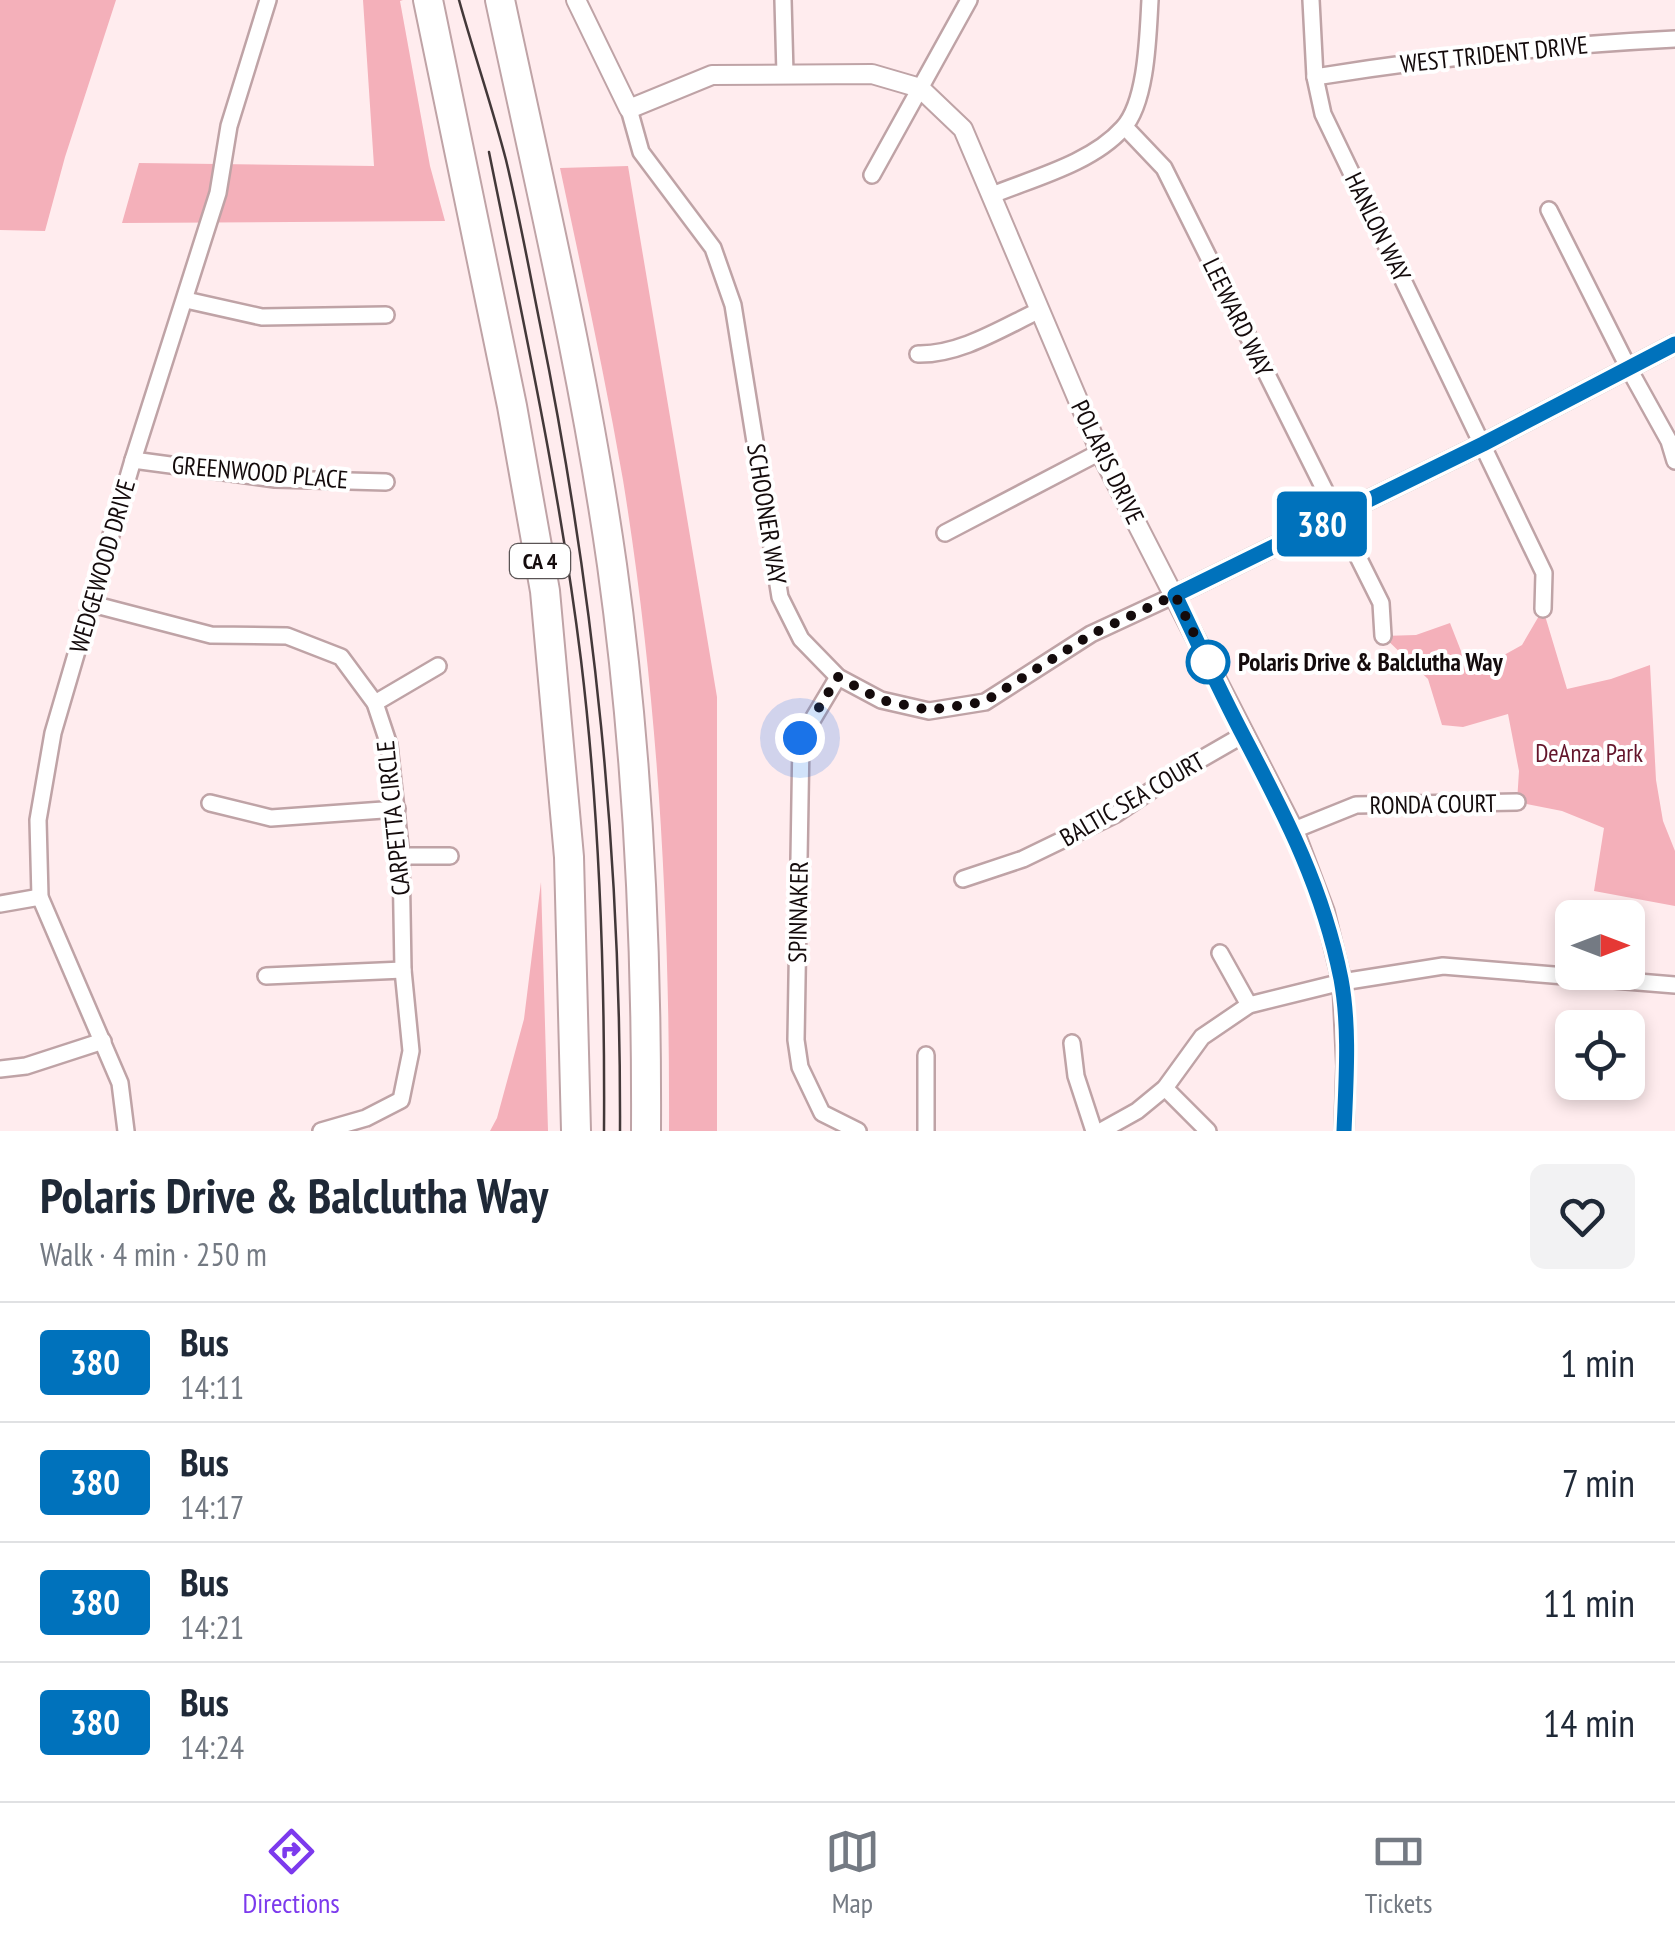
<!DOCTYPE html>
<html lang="en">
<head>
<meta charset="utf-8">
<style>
	:root { --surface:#fff; --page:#f2f2f3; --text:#1f2937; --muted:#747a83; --line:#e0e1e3; --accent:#7c3aed }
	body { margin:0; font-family:"PT Sans Narrow",sans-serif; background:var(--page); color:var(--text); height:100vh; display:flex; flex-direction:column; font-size:38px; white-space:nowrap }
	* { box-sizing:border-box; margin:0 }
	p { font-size:32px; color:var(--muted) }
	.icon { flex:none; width:55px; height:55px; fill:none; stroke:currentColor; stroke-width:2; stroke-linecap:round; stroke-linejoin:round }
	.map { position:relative; height:1131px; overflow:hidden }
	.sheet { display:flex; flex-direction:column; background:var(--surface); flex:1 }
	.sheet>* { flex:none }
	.badge { padding:0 20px; border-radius:8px; font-size:35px; line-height:65px }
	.needle { width:65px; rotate:90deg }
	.controls { position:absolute; left:1555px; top:900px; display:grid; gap:20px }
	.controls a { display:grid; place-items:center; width:90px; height:90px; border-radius:15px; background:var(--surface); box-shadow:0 5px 15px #0003; font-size:50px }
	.you { position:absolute; width:50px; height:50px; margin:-25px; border:8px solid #fff; border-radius:50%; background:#1a73e8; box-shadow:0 0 0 15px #1a73e833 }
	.map>.badge { position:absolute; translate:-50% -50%; box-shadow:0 0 0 5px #fff }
	.round { display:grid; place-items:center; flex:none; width:105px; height:105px; border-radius:15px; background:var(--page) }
	.summary { display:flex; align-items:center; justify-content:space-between; height:170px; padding:0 40px }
	h1 { font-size:48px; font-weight:700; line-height:75px }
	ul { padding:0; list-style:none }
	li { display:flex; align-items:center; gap:30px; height:120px; padding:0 40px; border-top:2px solid var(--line) }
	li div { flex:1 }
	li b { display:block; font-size:38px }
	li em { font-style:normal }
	li .badge { min-width:110px; font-weight:700; text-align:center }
	.menu { display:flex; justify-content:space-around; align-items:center; height:140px; border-top:2px solid var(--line); background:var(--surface); font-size:28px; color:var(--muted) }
	.menu a { display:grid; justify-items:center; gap:5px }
	.menu .selected { color:var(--accent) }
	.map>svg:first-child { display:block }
	.green { fill:#f4b0ba }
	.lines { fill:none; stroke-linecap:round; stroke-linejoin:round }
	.minor-casing { stroke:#bfa3a6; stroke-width:20 }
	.tertiary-casing { stroke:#bfa3a6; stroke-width:22 }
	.motorway-casing { stroke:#bfa3a6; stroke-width:32 }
	.minor { stroke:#fff; stroke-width:15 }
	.tertiary { stroke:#fff; stroke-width:18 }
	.motorway { stroke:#fff; stroke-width:28 }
	.tram { stroke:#433839; stroke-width:2.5 }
	.line-casing { stroke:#fff; stroke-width:22 }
	.line { stroke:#0072bc; stroke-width:15 }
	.walk { stroke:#140b0c; stroke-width:10; stroke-dasharray:0 18 }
	.stop-dot { fill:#fff; stroke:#0072bc; stroke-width:5 }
	.labels { text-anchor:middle; stroke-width:8; stroke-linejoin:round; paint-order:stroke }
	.shield { fill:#fff; stroke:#5a5455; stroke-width:2.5 }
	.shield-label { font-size:22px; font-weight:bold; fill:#140b0c }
	.street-label { font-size:25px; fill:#140b0c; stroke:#fff }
	.stop-label { font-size:25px; font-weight:bold; fill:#140b0c; stroke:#fff; text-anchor:start }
	.park-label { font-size:25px; fill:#64152b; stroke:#fff }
</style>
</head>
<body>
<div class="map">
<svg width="1675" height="1131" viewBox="0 0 1675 1131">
	<rect width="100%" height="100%" fill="#ffecee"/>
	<g class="green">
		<path d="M 0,0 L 116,0 L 65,157 L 45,231 L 0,230 Z"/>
		<path d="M 363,0 L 403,0 L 400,1 L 430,166 L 445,221 L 122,223 L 139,163 L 374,166 Z"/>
		<path d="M 628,166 L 717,697 L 717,1131 L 669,1131 C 670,913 658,696 623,480 C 605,376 582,272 560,168 Z"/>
		<path d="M 1543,609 L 1567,689 L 1611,679 L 1650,665 L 1656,780 L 1663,821 L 1675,851 L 1675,906 L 1594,891 L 1604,828 L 1562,811 L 1517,802 L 1519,771 L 1508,714 L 1463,727 L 1442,725 L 1428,679 L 1383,636 L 1416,635 L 1450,623 L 1470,674 L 1522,645 Z"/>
		<path d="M 541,882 L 548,1131 L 490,1131 L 497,1118 L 524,1019 Z"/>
	</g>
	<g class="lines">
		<defs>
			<g id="minor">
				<path d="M 783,0 L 785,74"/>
				<path d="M 1311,0 L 1315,77 L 1323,114 L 1544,573 L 1543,609"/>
				<path d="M 1315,77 C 1434,58 1554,45 1675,39"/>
				<path d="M 629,109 L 641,152 L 713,248 L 733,305 L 780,597 L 801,639 L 838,677 L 881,700 L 929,711 L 985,702 L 1091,634 L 1175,595"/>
				<path d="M 1125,127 L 1164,168 L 1381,603 L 1383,636"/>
				<path d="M 872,175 L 969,0"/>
				<path d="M 992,195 C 1034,178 1092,163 1123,128 C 1147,102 1148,34 1150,0"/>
				<path d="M 1549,210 L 1629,369 L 1669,441 L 1675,461"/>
				<path d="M 186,300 L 262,317 L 386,315"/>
				<path d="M 918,354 C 960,355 1002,328 1040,310"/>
				<path d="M 133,460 L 275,479 L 386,482"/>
				<path d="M 945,533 L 1100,452"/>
				<path d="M 92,604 L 211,635 L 287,636 L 341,657 L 375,703 L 389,745 L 401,856 L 403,970 L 411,1051 L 401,1100 L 366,1118 L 321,1131"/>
				<path d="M 838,677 L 801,739 L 796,1040 L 800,1067 L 822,1113 L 858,1131"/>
				<path d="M 375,703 L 438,666"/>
				<path d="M 210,803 L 271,818 L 397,809"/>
				<path d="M 1294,830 L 1356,805 L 1517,802"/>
				<path d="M 401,856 L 450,856"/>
				<path d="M 963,879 L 1023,859 L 1116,814 L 1177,773 L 1243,735"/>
				<path d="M 0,904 L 40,897"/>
				<path d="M 1220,953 L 1249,1005"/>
				<path d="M 266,976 L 403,970"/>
				<path d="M 1072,1043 L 1076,1076 L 1094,1131"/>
				<path d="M 926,1055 L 926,1131"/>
				<path d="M 0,1069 L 26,1066 L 103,1041"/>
				<path d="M 1165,1088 L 1208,1131"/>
				<path d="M 126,1131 L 120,1083 L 40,897 L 38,820 L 53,733 L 133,460 L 218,193 L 229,126 L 268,0"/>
				<path d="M 1101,1131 L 1137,1111 L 1165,1088 L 1202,1037 L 1249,1005 L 1342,982 L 1443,966 L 1675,985"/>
			</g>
			<g id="tertiary">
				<path d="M 576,0 L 629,109 L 712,75 L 872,74 L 920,88 L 963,129 L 1100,452 L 1294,830 L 1325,912 L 1342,982 L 1346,1066 L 1344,1131"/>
				<path d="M 1175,595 L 1483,444 L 1675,344"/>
			</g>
			<g id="motorway">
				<path d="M 428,0 L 512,406 L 545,591 L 569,857 L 576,1131"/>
				<path d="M 500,0 C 540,187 585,375 612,565 C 638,752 647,942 646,1131"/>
			</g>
		</defs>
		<use href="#minor" class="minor-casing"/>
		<use href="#tertiary" class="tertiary-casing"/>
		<use href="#motorway" class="motorway-casing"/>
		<use href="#minor" class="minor"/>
		<use href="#tertiary" class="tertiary"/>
		<use href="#motorway" class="motorway"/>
		<g class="tram">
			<path d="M 459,0 C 474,54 492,106 506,160 C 519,214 529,269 540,324 C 595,595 621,855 620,1131"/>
			<path d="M 489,152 C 523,321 560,489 581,660 C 600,817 605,974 604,1131"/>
		</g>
	</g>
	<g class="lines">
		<defs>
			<path id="line" d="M 1344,1131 C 1346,1081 1350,1028 1341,979 C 1323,889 1287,819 1245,739 C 1220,692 1198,643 1175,595 L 1483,444 L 1675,344"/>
		</defs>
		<use href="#line" class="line-casing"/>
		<use href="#line" class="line"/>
		<path class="walk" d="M 800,738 L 838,677 L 881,700 L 929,710 L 984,702 L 1092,634 L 1175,595 L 1208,662"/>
	</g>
	<circle class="stop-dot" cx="1208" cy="662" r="20"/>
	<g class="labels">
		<rect class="shield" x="510" y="544" width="60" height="34" rx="8"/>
		<g class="shield-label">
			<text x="540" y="569">CA 4</text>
		</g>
		<g class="street-label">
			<text transform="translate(1494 54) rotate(-6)" y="9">WEST TRIDENT DRIVE</text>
			<text transform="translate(1378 227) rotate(64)" y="9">HANLON WAY</text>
			<text transform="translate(1238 317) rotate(64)" y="9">LEEWARD WAY</text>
			<text transform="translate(1108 462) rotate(64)" y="9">POLARIS DRIVE</text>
			<text transform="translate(260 472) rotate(5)" y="9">GREENWOOD PLACE</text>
			<text transform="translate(767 514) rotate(81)" y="9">SCHOONER WAY</text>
			<text transform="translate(102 566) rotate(-74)" y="9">WEDGEWOOD DRIVE</text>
			<text transform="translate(1132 799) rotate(-30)" y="9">BALTIC SEA COURT</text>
			<text transform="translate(1433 804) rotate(-1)" y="9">RONDA COURT</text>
			<text transform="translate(393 818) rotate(-96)" y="9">CARPETTA CIRCLE</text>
			<text transform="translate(798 912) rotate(-89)" y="9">SPINNAKER</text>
		</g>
		<g class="stop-label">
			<text x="1238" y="671">Polaris Drive &amp; Balclutha Way</text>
		</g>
		<g class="park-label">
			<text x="1589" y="762">DeAnza Park</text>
		</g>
	</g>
</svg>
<div class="controls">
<a><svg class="needle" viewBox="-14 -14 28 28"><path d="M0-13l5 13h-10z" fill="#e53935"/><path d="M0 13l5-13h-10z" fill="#747a83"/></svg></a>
<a><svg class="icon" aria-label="locate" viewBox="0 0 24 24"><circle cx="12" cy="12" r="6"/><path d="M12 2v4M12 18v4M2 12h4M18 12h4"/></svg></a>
</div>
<div class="you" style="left:800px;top:738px"></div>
<b class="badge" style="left:1322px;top:524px;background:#0072bc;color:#fff">380</b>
</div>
<section class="sheet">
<div class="summary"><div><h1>Polaris Drive &amp; Balclutha Way</h1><p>Walk · 4 min · 250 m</p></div><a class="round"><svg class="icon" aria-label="heart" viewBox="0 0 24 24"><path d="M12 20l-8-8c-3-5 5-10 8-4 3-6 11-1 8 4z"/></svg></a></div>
<ul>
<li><span class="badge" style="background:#0072bc;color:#fff">380</span><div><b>Bus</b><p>14:11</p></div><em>1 min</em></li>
<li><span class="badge" style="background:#0072bc;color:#fff">380</span><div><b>Bus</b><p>14:17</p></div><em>7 min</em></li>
<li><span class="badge" style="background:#0072bc;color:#fff">380</span><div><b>Bus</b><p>14:21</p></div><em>11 min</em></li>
<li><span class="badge" style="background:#0072bc;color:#fff">380</span><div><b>Bus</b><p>14:24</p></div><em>14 min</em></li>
</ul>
</section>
<nav class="menu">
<a class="selected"><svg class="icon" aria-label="directions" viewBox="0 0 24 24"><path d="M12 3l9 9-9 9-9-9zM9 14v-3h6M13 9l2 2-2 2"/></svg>Directions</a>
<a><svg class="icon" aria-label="map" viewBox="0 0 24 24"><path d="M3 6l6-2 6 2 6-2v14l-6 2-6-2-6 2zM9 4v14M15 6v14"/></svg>Map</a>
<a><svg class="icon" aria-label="tickets" viewBox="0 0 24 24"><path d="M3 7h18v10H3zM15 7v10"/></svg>Tickets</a>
</nav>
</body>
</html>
